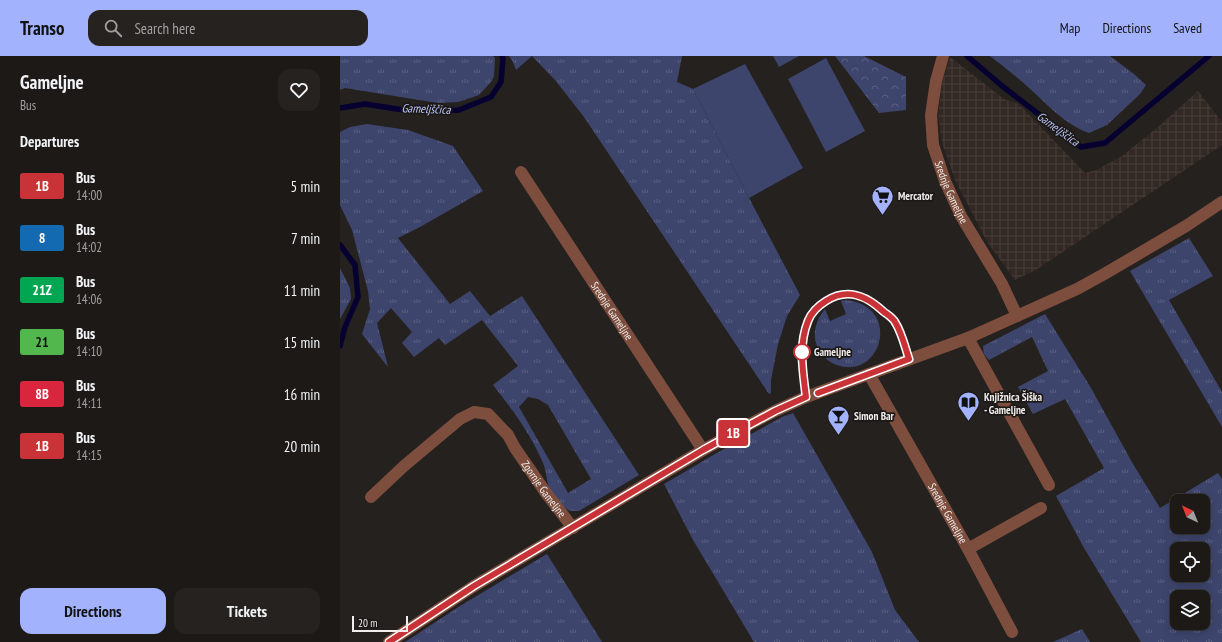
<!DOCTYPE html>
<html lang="en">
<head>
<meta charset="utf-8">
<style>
	:root { --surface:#1c1917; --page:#252220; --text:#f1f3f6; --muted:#a0a0a1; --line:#3a3836; --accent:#a3b2fd }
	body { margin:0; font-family:"PT Sans Narrow",sans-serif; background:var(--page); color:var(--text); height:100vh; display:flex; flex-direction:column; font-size:15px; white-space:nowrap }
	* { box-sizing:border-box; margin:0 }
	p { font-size:13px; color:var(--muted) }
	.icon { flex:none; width:22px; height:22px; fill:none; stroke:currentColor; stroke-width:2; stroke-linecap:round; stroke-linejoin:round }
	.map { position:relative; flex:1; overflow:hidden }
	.side { display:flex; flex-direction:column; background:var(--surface); width:340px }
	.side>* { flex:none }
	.badge { padding:0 8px; border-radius:3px; font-size:14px; line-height:26px }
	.needle { width:26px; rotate:317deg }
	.tools { position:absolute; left:830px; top:438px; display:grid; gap:8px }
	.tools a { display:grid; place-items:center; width:40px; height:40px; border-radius:8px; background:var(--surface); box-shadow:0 2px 10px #0003,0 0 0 1px var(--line); font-size:20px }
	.scale { position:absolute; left:12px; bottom:10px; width:56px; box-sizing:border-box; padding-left:4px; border:2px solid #f0edec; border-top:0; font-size:11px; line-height:14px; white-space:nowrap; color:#f0edec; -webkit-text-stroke:3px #1c1816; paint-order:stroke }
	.map>.badge { position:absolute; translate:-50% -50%; box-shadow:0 0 0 2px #fff }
	h2 { padding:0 20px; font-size:15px; line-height:36px }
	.round { display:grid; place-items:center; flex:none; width:42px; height:42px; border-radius:12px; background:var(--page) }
	.head { display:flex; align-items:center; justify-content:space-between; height:68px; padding:0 20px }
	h1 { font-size:19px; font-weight:700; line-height:30px }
	.button { display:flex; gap:8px; margin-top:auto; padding:8px 20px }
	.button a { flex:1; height:46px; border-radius:12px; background:var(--accent); color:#111; font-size:16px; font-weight:700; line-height:46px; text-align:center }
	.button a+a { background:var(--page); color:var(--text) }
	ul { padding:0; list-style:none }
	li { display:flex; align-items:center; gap:12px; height:52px; padding:0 20px }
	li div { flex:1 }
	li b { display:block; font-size:15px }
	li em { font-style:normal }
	li .badge { min-width:44px; font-weight:700; text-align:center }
	header { display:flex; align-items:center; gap:24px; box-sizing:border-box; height:56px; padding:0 20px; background:var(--accent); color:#111 }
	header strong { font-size:19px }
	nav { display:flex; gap:22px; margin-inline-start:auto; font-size:14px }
	.search { width:280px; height:36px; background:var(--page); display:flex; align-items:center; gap:10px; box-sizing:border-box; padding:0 14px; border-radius:12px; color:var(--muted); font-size:15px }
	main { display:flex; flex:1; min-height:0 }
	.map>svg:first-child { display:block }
	.industrial { fill:url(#industrial-grid) }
	.grass { fill:url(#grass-tufts); fill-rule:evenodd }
	.park { fill:url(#park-crowns) }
	.pitch { fill:#3e456d }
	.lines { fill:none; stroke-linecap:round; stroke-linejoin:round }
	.stream { stroke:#060031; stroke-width:5.5 }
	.minor { stroke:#7d4e3d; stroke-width:12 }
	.line-casing { stroke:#fff; stroke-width:9 }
	.line { stroke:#c93337; stroke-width:6 }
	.stop-dot { fill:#fff; stroke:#c93337; stroke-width:2 }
	.labels { text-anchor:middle; stroke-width:3.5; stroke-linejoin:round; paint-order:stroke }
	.street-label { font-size:11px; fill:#f0edec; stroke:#1c1816 }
	.poi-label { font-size:11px; font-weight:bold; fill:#f0edec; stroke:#1c1816; text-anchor:start }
	.stop-label { font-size:11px; font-weight:bold; fill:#f0edec; stroke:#1c1816; text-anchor:start }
	.water-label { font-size:12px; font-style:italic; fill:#bac6fb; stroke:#1c1816 }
</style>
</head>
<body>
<header>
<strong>Transo</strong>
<div class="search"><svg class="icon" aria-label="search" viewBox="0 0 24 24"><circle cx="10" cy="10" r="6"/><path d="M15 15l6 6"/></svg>Search here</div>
<nav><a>Map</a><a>Directions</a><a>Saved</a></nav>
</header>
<main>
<section class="side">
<div class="head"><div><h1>Gameljne</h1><p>Bus</p></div><a class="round"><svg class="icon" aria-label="heart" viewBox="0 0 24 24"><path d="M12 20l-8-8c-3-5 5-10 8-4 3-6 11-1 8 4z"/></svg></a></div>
<h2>Departures</h2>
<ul>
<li><span class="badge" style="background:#c93337;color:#fff">1B</span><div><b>Bus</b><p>14:00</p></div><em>5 min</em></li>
<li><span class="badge" style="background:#136ab0;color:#fff">8</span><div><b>Bus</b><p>14:02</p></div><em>7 min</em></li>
<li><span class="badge" style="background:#00a651;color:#fff">21Z</span><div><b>Bus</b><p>14:06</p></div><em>11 min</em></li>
<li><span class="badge" style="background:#52b84d;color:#111">21</span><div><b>Bus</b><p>14:10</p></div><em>15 min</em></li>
<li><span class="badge" style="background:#d7263d;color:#fff">8B</span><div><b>Bus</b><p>14:11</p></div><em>16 min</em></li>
<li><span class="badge" style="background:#c93337;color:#fff">1B</span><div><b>Bus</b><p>14:15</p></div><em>20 min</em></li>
</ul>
<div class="button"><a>Directions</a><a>Tickets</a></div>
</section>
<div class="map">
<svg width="882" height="586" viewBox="0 0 882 586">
	<defs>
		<pattern id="industrial-grid" width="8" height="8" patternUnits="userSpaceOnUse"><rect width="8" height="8" fill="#332824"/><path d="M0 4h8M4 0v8" fill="none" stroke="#473d39"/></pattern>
		<pattern id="grass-tufts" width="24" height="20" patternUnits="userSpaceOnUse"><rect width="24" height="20" fill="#3e456d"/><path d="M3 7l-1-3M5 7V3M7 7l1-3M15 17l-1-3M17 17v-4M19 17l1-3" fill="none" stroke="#5a6082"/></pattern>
		<pattern id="park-crowns" width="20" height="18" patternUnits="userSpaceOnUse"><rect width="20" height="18" fill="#3e456d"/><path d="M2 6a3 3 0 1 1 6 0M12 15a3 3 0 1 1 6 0" fill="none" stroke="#5a6082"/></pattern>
	</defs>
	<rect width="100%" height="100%" fill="#25211f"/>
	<path class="industrial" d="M 610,1 L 664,43 L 679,48 L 745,117 L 756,114 L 782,100 L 818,71 L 858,35 L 882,66 L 882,89 L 696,214 L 675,224 L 647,186 L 615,124 L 602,87 L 598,59 L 602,27 Z"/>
	<g class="grass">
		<path d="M 0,0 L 153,0 L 155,2 L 154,20 L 151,26 L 139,39 L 118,46 L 98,47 L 5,32 L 0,34 Z"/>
		<path d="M 169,0 L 342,0 L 337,26 L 353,33 L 409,142 L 460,239 L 447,260 L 438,288 L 431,324 L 431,337 L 429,338 L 244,61 L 215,24 L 192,0 L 176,14 L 173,6 Z"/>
		<path d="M 650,0 L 770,0 L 794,18 L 806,29 L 800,38 L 767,69 L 749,77 C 724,68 707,48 688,31 C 676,20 663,10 650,0 Z"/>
		<path d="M 27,68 L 68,74 L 113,90 L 143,135 L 80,171 L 58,182 L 110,248 L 130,235 L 150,260 L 182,240 L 299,419 L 239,455 L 231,455 L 228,454 C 222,449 214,443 211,436 C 206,427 207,416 203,407 C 191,378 172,353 153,329 L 178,310 L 142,264 L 105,289 L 99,282 L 74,301 L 62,287 L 72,276 L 51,252 L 37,267 L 48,311 L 22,278 L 30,253 L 28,235 L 12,174 L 0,149 L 0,76 L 10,71 ZM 188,341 L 198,343 L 208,349 L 251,423 L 228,437 L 179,351 Z"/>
		<path d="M 849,182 L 873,220 L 829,244 L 882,336 L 882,371 L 790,215 Z"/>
		<path d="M 0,212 L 10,232 L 11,243 L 0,263 Z"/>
		<path d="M 505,244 C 563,249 542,325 497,309 C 488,306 481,299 477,290 C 472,277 476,264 485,253 L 490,265 L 506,258 L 501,245 Z"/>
		<path d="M 705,258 L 751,332 L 793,408 L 820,452 L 878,417 L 882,423 L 882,586 L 801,586 L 744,492 L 716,440 L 764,412 L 725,343 L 693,358 L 678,331 L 708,315 L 692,281 L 649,304 L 644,298 L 643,290 ZM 837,445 L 863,445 L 863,471 L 837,471 ZM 837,493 L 863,493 L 863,519 L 837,519 ZM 837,541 L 863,541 L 863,567 L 837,567 Z"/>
		<path d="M 453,357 L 532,496 L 555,554 L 579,586 L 414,586 L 353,484 L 324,428 L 375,398 L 442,361 Z"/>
		<path d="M 207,498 L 262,586 L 65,586 L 120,550 Z"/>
		<path d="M 742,573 L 750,586 L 713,586 Z"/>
	</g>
	<path class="park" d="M 495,0 L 524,0 L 566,21 L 566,54 L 539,57 Z"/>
	<g class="pitch">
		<path d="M 433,0 L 459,0 L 439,11 Z"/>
		<path d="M 486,2 L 525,75 L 486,96 L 448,23 Z"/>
		<path d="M 405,8 L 463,112 L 409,142 L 353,33 Z"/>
	</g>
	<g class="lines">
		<g class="stream">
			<path d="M 627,0 L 661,29 L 741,91 L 765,87 L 869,0"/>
			<path d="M 0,52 L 25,48 L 70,55 L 119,54 L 151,41 L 161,26 L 163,3 L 162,0"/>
			<path d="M 0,189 L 15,209 L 18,241 L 5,271 L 0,290"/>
		</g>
		<g class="minor">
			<path id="s1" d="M 603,0 L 596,25 L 591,59 L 593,89 L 605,125 L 621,160 L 662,228 L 677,260"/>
			<path id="s2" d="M 181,116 L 363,394"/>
			<path d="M 628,282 L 709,429"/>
			<path id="s3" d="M 529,318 L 628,493 L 672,576"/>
			<path id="s4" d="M 31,441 L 64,410 L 120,363 L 134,356 L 148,358 L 168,379 L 175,392 L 206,437 L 233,472"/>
			<path d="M 628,493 L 701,452"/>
			<path d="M 49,586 L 134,530 L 363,394 L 410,368 L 435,355 L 466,341 L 628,282 L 737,233 L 766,217 L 846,170 L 882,146"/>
		</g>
	</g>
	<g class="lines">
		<defs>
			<path id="line" d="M 49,586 L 134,530 L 363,394 L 435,355 L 466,341 C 463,316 458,290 468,265 C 471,257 478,250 486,245 C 508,231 527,240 544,256 C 548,259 553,262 555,266 C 562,277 565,291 569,303 L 478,337"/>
		</defs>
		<use href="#line" class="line-casing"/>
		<use href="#line" class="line"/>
	</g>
	<defs>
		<symbol id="supermarket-pin" viewBox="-11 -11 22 30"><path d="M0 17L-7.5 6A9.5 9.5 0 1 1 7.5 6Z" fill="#a3b2fd" stroke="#1c1816"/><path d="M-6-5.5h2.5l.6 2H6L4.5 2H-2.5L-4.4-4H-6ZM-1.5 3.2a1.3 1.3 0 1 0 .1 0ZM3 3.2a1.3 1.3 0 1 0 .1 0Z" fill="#111"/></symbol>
		<symbol id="library-pin" viewBox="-11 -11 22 30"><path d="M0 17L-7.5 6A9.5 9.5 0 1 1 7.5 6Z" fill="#a3b2fd" stroke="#1c1816"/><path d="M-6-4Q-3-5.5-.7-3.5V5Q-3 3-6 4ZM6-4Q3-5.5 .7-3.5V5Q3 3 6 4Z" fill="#111"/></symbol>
		<symbol id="bar-pin" viewBox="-11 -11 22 30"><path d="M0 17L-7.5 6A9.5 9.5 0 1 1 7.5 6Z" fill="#a3b2fd" stroke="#1c1816"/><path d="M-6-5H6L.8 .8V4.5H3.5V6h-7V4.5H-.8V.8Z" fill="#111"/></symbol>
	</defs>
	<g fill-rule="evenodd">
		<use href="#supermarket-pin" x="530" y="128" width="25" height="34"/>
		<use href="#library-pin" x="616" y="334" width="25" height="34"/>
		<use href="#bar-pin" x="486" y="348" width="25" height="34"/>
	</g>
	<circle class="stop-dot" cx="462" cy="296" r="8"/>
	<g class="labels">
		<g class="street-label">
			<text dy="4" stroke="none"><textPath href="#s1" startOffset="141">Srednje Gameljne</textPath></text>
			<text dy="4" stroke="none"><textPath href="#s2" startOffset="166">Srednje Gameljne</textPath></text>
			<text dy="4" stroke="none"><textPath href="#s4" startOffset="242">Zgornje Gameljne</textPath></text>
			<text dy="4" stroke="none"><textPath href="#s3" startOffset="160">Srednje Gameljne</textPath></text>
		</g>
		<g class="poi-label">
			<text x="558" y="144">Mercator</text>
			<text x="644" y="345">Knjižnica Šiška<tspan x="644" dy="13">- Gameljne</tspan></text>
			<text x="514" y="364">Simon Bar</text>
		</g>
		<g class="stop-label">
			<text x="474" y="300">Gameljne</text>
		</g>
		<g class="water-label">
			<text transform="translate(86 53) rotate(2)" y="4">Gameljščica</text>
			<text transform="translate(718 73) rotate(36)" y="4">Gameljščica</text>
		</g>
	</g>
</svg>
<div class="tools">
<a><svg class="needle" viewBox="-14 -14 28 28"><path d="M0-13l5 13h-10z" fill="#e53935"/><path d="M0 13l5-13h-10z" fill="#a0a0a1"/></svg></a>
<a><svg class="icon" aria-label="locate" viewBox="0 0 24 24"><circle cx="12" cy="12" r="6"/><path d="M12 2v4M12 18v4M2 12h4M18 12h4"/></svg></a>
<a><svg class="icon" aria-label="layers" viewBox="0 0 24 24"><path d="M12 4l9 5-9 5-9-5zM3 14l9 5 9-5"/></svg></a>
</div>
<div class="scale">20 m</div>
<b class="badge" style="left:393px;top:377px;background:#c93337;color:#fff">1B</b>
</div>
</main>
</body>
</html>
